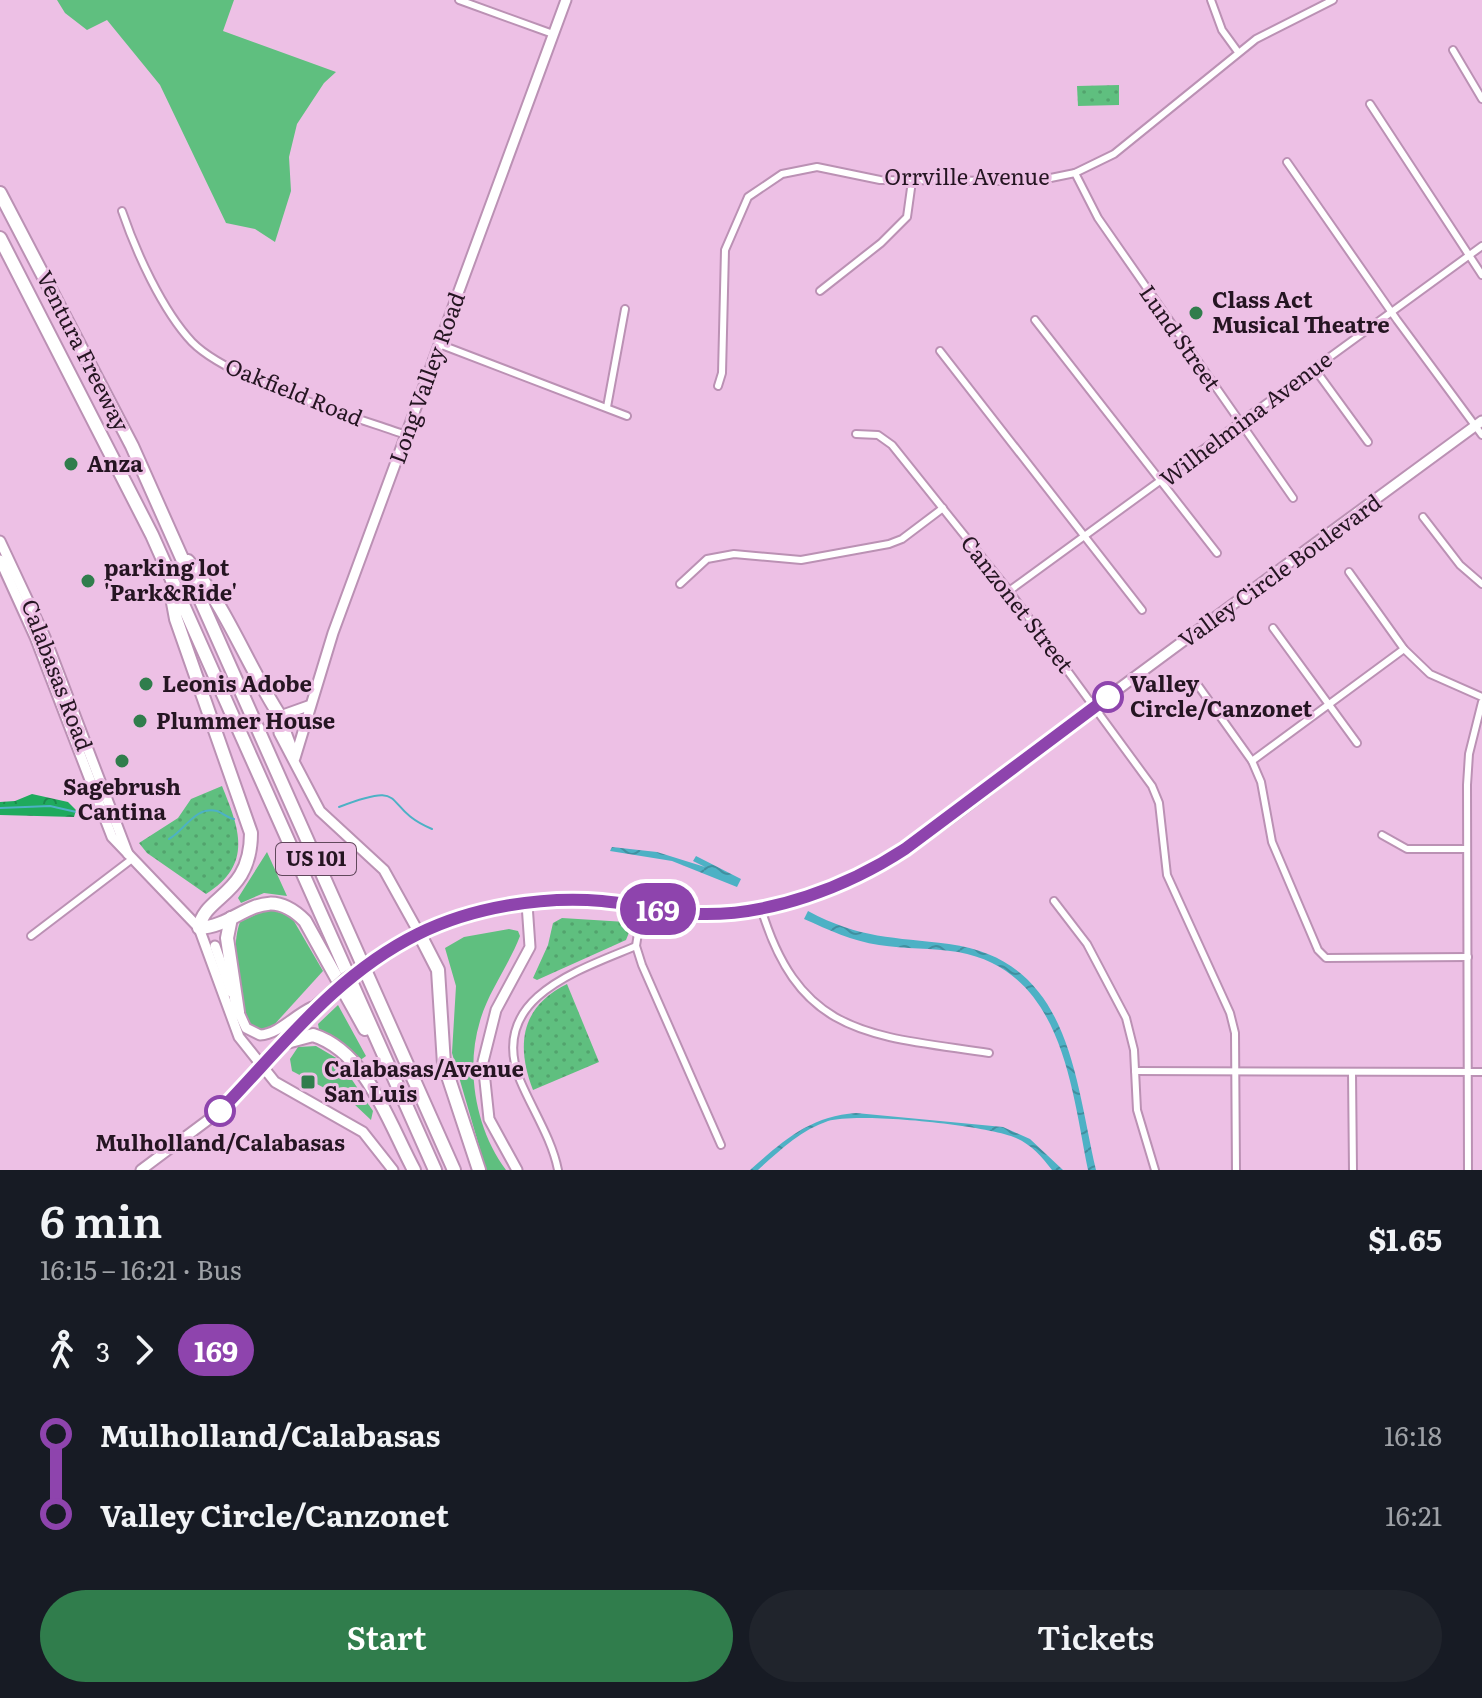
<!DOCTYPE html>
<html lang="en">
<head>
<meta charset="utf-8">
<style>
	:root { --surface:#171b24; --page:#20242c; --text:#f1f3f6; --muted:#9ea1a6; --accent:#307d4c }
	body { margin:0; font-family:Literata,serif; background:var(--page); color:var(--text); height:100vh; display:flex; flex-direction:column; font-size:30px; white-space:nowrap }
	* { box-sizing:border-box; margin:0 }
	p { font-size:26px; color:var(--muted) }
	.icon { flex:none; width:44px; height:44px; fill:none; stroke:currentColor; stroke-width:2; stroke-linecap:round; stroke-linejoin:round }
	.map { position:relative; height:1170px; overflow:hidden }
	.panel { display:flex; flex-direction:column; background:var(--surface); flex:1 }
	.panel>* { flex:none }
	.badge { padding:0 16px; border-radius:26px; font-size:28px; line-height:52px }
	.map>.badge { position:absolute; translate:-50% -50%; box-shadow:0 0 0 4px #fff }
	.legs { display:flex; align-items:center; gap:12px; height:88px; padding:0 40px; font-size:26px }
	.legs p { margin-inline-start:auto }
	.headline { display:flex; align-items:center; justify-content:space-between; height:136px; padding:0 40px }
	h1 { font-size:44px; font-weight:600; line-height:60px }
	.button { display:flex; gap:16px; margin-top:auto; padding:16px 40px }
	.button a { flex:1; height:92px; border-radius:48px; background:var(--accent); color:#fff; font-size:32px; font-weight:600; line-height:92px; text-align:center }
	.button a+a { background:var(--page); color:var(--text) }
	ul { padding:0 40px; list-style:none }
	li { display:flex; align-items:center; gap:28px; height:80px; font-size:30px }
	li i { display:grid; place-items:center; width:12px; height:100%; margin:0 10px; background:currentColor }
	li i::after { content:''; width:20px; height:20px; margin:-10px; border:6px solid; border-radius:50%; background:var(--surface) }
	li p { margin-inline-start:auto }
	li:first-child i { background:linear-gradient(#0000 50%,currentColor 0) }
	li:last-child i { background:linear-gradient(currentColor 50%,#0000 0) }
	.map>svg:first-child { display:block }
	.green { fill:#5fbf7f }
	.forest { fill:url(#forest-crowns) }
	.park { fill:url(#park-dots) }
	.water { fill:url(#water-waves) }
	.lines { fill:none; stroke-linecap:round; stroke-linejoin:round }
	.stream { stroke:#4db1c5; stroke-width:2 }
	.street-casing { stroke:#bb91b4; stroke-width:10 }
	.secondary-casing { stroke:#bb91b4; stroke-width:13 }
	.highway-casing { stroke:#bb91b4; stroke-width:16 }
	.street { stroke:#fff; stroke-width:6 }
	.secondary { stroke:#fff; stroke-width:9 }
	.highway { stroke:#fff; stroke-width:12 }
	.secondary-bridge-casing { stroke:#bb91b4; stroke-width:13; stroke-linecap:butt }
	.secondary-bridge { stroke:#fff; stroke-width:9 }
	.line-1-casing { stroke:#fff; stroke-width:18 }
	.line-1 { stroke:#8e44ad; stroke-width:12 }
	.poi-dot { fill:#307d4c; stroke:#edc0e5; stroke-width:3 }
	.stop-1-dot { fill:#fff; stroke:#8e44ad; stroke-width:4 }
	.labels { text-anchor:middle; stroke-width:6; stroke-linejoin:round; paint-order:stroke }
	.shield { fill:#edc0e5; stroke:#61485c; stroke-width:2 }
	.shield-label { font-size:20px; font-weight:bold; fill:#251522 }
	.street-label { font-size:22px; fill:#251522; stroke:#edc0e5 }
	.poi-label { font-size:22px; font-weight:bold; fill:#251522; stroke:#edc0e5; text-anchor:start }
	.stop-label { font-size:22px; font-weight:bold; fill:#251522; stroke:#edc0e5; text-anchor:start }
</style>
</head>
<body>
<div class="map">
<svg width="1482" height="1170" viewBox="0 0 1482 1170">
	<defs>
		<pattern id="forest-crowns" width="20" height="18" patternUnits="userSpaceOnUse" patternTransform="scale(2)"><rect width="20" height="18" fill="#1faa5d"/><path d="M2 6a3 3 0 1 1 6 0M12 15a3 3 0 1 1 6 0" fill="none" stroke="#1b894c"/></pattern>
		<pattern id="park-dots" width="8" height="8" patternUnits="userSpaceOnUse" patternTransform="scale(2)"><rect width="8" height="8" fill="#5fbf7f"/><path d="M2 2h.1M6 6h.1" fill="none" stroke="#52a36d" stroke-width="1.8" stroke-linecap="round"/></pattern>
		<pattern id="water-waves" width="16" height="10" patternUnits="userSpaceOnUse" patternTransform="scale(2)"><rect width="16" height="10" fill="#4db1c5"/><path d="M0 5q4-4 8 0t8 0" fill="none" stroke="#408fa0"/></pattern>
	</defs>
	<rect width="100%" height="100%" fill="#edc0e5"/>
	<g class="green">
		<path d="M 57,0 L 234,0 L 223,31 L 336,72 L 324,83 L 297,124 L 289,157 L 291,191 L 275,242 L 255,229 L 226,223 L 160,85 L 107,20 L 87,30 L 65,13 Z"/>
		<path d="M 267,852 L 287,896 L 264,893 L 241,903 L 238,898 Z"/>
		<path d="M 268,909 L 291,916 L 323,971 L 273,1026 L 263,1032 L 246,1022 C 238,995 230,949 240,922 Z"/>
		<path d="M 509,929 L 518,931 L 520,936 C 509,965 488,992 480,1021 C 465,1070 476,1130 506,1170 L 486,1170 L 452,1053 L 456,986 L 445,948 L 464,937 Z"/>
		<path d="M 338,1005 L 366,1056 L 359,1061 L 342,1043 L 319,1029 L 318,1024 Z"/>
		<path d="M 316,1046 L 338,1059 L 373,1111 L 371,1120 L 353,1103 L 292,1071 L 290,1059 L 298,1047 Z"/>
	</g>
	<path class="forest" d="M 32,794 L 68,802 L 76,810 L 74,817 L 0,815 L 0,802 L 15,801 Z"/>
	<g class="park">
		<path d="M 1119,85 L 1119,105 L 1078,106 L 1077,86 Z"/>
		<path d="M 222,786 C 239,828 254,864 206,894 L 147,853 L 139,843 L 178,818 L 191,799 Z"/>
		<path d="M 562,918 L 626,922 L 630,930 L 626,940 L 537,980 L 533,978 L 548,945 L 553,923 Z"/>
		<path d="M 567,984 L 599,1062 L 533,1090 C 516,1046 520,1007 567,984 Z"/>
	</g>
	<g class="water">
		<path d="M 612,847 L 657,852 L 705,867 L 693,861 L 696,856 L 741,879 L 737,887 L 672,861 L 610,851 Z"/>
		<path d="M 808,911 C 860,939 894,937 949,944 C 1070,960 1074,1075 1096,1170 L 1088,1170 C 1071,1085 1062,971 958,952 C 932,948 905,949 879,945 C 852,941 829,930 804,919 Z"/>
		<path d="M 856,1113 L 1003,1127 L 1030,1139 L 1063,1170 L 1052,1170 C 1042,1157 1032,1145 1016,1138 C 987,1125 858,1112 828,1121 C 801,1130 779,1151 758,1170 L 750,1170 C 783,1141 810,1116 856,1113 Z"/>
	</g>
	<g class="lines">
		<g class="stream">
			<path d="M 339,807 C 412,779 379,807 432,829"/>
			<path d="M 0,808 L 50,806 L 85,814"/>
			<path d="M 169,839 C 184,831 196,805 217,811 C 223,813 228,818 234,819"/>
		</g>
		<defs>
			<g id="street">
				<path d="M 459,0 L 553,34"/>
				<path d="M 1211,0 L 1222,30 L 1238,52"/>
				<path d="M 1453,50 L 1482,99"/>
				<path d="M 1370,104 L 1482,275"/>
				<path d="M 1287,162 L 1397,320 L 1482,435"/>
				<path d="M 1075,173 L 1098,218 L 1293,498"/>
				<path d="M 122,211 C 136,252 162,310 192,342 C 229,380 352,416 406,435"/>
				<path d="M 820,291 L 881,243 L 907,217 L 912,181"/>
				<path d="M 1035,320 L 1217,553"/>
				<path d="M 439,344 L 627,416"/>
				<path d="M 940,351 L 1142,610"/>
				<path d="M 1314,368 L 1368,442"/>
				<path d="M 718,386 L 722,373 L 725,250 L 748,197 L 782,174 L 817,167 L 880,180 L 1036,181 L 1075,173 L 1114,154 L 1256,39 L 1333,0"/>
				<path d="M 607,407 L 625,309"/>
				<path d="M 856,434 L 878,435 L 892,445 L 1009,591 L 1152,786 L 1159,803 L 1167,875 L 1230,1013 L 1235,1033 L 1236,1170"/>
				<path d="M 1423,517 L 1460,565 L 1482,584"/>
				<path d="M 1349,572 L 1404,649 L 1430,674 L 1482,697"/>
				<path d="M 680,584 L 707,559 L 734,554 L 801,560 L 889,544 L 902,539 L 943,508"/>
				<path d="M 1009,591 L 1482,246"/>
				<path d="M 1273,628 L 1357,743"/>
				<path d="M 1197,684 L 1252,761 L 1261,782 L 1272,842 L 1318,950 L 1326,958 L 1468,957"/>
				<path d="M 1252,761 L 1404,649"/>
				<path d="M 1382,835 L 1407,849 L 1467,849"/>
				<path d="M 1054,901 L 1087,944 L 1126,1018 L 1134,1050 L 1137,1110 L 1155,1170"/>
				<path d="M 642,907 L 636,946 L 642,965 L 721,1145"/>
				<path d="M 761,908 C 800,1038 872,1035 989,1053"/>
				<path d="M 31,936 L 132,859"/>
				<path d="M 1135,1071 L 1482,1072"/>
				<path d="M 1352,1073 L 1353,1170"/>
				<path d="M 558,1170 C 552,1139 532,1109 520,1080 C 487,998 579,970 636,946"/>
				<path d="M 1468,1170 L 1467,785 L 1469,754 L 1482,702"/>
			</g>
			<g id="secondary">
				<path d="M 0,541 L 45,637 L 128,854"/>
				<path d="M 0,560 L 35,637 L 112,837 L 199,928 L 239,1037 L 275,1082 L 363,1132 L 393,1170"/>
				<path d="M 280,716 L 279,733 L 320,811 L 384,870 L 419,933"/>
				<path d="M 280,716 L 293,751"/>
				<path d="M 280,716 L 308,706"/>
				<path d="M 295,758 L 333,633 L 566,0"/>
				<path d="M 215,946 L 231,992"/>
				<path d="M 389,950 C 453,914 527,895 602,901 C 633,904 664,911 695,913 C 739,916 785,904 825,889 C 920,854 1005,774 1086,713 C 1217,615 1350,518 1482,421"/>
				<path d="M 236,1006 L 246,1028 L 260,1035 C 279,1034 294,1015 312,1007"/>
				<path d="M 141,1170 L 220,1111 L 316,1005"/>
				<path d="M 517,1170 L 489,1119 L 483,1062 L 496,1010 L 530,947 L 527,904"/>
			</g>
			<g id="highway">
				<path d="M 0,193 L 132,446 L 454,1170"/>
				<path d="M 0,238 L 152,535 L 435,1170"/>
				<path d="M 188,561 C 227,608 247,665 280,716"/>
				<path d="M 171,592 L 176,619 L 251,833 C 251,896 204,895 199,928 C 241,926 263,879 305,921 L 365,1029"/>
				<path d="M 231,918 L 227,938 L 238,1012"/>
				<path d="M 419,933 L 438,970 L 444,1064 L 479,1170"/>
				<path d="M 283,1043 L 313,1035 C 367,1052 389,1124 414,1170"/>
			</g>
		</defs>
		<use href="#street" class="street-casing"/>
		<use href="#secondary" class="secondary-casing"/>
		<use href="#highway" class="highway-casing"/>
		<use href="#street" class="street"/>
		<use href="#secondary" class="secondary"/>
		<use href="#highway" class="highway"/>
		<defs>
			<path id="secondary-bridge" d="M 316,1005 L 345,979 L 389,950"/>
		</defs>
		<use href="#secondary-bridge" class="secondary-bridge-casing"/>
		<use href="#secondary-bridge" class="secondary-bridge"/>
	</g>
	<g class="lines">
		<defs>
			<path id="line-1" d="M 220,1111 C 283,1046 335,975 418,934 C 472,907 542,896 602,901 C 635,904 666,912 699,914 C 770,916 847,887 905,849 L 1108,697"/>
		</defs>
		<use href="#line-1" class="line-1-casing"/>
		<use href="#line-1" class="line-1"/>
	</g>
	<g class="poi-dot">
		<circle cx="1196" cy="313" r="8"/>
		<circle cx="71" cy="464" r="8"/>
		<circle cx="88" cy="581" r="8"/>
		<circle cx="146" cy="684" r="8"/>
		<circle cx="140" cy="721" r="8"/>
		<circle cx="122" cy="761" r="8"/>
		<rect x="300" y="1074" width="16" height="16" rx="4"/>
	</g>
	<g class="stop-1-dot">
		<circle cx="1108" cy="697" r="14"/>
		<circle cx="220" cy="1111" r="14"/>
	</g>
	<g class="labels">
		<rect class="shield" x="276" y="843" width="80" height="32" rx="6"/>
		<g class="shield-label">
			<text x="316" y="866">US 101</text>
		</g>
		<g class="street-label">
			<text x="967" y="185">Orrville Avenue</text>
			<text transform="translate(1180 338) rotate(55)" y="8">Lund Street</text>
			<text transform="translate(83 351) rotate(63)" y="8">Ventura Freeway</text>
			<text transform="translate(427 378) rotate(-70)" y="8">Long Valley Road</text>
			<text transform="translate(294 392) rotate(22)" y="8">Oakfield Road</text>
			<text transform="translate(1246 419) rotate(-37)" y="8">Wilhelmina Avenue</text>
			<text transform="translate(1280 571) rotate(-36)" y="8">Valley Circle Boulevard</text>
			<text transform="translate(1017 604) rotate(52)" y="8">Canzonet Street</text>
			<text transform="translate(57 675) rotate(69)" y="8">Calabasas Road</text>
		</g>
		<g class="poi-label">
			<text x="1212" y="308">Class Act<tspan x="1212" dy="25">Musical Theatre</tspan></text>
			<text x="87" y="472">Anza</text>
			<text x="104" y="576">parking lot<tspan x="104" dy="25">'Park&amp;Ride'</tspan></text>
			<text x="162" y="692">Leonis Adobe</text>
			<text x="156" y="729">Plummer House</text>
			<text x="122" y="795" text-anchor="middle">Sagebrush<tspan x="122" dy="25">Cantina</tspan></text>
			<text x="324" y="1077">Calabasas/Avenue<tspan x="324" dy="25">San Luis</tspan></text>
		</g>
		<g class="stop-label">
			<text x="1130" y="692">Valley<tspan x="1130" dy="25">Circle/Canzonet</tspan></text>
			<text x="220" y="1151" text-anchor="middle">Mulholland/Calabasas</text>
		</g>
	</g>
</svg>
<b class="badge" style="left:658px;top:909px;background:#8e44ad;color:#fff">169</b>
</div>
<section class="panel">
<div class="headline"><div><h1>6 min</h1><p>16:15 – 16:21 · Bus</p></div><b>$1.65</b></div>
<div class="legs"><svg class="icon" aria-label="walk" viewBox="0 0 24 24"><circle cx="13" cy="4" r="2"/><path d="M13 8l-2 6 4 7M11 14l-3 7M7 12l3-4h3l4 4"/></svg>3<svg class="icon" aria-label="forward" viewBox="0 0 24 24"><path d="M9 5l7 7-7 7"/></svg><b class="badge" style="background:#8e44ad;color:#fff">169</b></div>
<ul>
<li><i style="color:#8e44ad"></i><b>Mulholland/Calabasas</b><p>16:18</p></li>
<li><i style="color:#8e44ad"></i><b>Valley Circle/Canzonet</b><p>16:21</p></li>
</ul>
<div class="button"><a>Start</a><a>Tickets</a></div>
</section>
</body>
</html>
